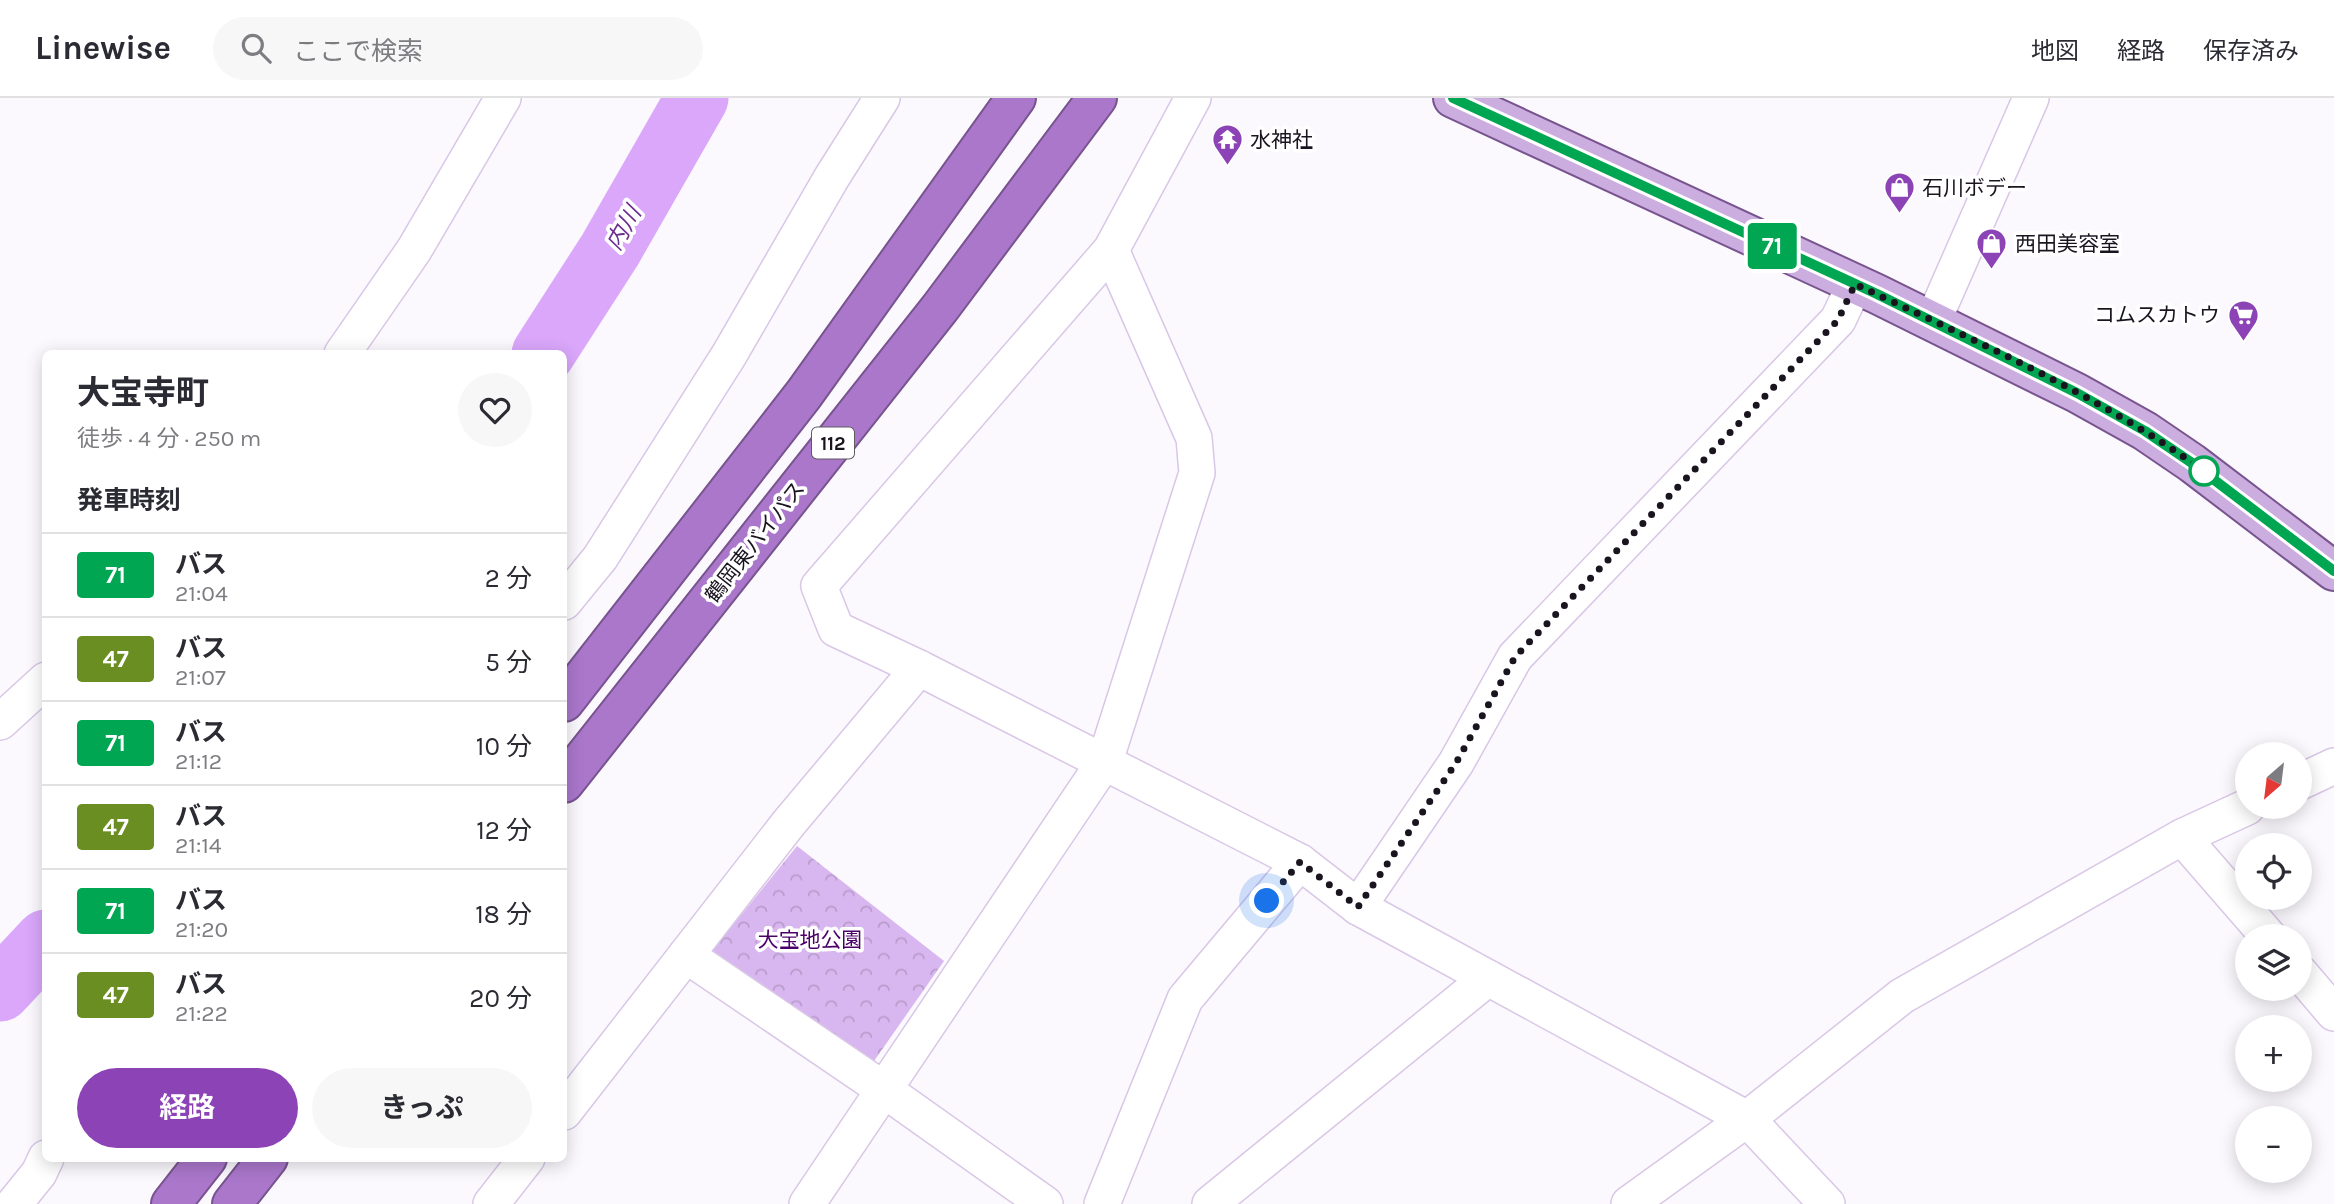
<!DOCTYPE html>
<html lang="ja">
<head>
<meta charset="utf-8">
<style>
	:root { --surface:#fff; --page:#f7f7f7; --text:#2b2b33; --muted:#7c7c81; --line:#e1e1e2; --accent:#8c43b6 }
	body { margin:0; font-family:Karla,"Noto Sans JP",sans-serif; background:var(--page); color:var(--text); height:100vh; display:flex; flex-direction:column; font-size:26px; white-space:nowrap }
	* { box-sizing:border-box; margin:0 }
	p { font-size:23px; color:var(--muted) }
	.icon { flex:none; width:38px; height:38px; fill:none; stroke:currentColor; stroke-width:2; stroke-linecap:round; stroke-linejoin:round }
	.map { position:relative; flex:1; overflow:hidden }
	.panel { position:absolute; left:42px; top:252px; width:525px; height:812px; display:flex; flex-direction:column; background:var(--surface); border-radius:10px; box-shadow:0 4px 18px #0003 }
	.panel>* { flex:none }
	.badge { padding:0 14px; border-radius:5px; font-size:24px; line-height:46px }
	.needle { width:46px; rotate:208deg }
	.tools { position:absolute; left:2235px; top:644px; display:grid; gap:14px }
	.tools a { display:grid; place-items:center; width:77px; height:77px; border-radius:50%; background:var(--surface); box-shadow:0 4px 18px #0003; font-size:35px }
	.you { position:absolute; width:35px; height:35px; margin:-18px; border:5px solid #fff; border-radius:50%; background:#1a73e8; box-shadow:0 0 0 10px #1a73e833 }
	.map>.badge { position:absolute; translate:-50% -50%; box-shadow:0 0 0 4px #fff }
	h2 { padding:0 35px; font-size:26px; line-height:63px }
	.round { display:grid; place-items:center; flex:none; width:74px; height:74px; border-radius:37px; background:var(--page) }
	.head { display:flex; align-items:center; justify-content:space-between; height:119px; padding:0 35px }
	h1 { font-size:33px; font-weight:700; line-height:52px }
	.cta { display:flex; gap:14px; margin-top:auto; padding:14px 35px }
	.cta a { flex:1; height:80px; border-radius:42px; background:var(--accent); color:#fff; font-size:28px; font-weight:700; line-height:80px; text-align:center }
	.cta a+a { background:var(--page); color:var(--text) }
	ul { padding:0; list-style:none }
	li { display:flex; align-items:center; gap:21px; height:84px; padding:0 35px; border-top:2px solid var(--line) }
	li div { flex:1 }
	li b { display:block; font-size:26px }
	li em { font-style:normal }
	li .badge { min-width:77px; font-weight:700; text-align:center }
	header { display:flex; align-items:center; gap:42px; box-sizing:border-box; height:98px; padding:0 35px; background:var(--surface); border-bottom:2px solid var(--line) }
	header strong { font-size:33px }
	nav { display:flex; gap:38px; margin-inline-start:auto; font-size:24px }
	.search { width:490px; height:63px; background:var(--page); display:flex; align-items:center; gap:18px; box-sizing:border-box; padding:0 24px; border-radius:38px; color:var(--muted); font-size:26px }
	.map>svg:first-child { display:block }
	.forest { fill:url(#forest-crowns) }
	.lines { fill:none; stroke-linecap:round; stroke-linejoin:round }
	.river { stroke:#daa7fb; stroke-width:63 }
	.minor-casing { stroke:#d9c7e6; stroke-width:38 }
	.major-casing { stroke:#78548f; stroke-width:42 }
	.highway-casing { stroke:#78548f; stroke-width:42 }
	.minor { stroke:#fff; stroke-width:35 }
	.major { stroke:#ccade0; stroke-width:38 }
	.highway { stroke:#aa77cb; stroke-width:38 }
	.line-casing { stroke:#fff; stroke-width:16 }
	.line { stroke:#00a651; stroke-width:10 }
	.walk { stroke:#1a141f; stroke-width:7; stroke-dasharray:0 12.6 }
	.stop-dot { fill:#fff; stroke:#00a651; stroke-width:3.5 }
	.labels { text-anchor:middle; stroke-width:7; stroke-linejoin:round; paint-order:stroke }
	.shield { fill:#fff; stroke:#5f5a62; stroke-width:2 }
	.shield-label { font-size:19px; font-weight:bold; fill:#1a141f }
	.poi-label { font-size:21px; fill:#1a141f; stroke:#fff; text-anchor:start }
	.street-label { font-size:21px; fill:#1a141f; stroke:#fff }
	.park-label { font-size:21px; fill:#4a0069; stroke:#fff }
	.water-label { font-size:23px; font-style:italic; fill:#6d2f8f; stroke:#fff }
</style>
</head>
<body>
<header>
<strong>Linewise</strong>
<div class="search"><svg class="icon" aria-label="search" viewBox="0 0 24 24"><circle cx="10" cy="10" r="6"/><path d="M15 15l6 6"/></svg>ここで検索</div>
<nav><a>地図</a><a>経路</a><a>保存済み</a></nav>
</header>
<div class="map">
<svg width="2334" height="1106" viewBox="0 0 2334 1106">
	<defs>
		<pattern id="forest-crowns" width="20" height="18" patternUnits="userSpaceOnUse" patternTransform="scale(1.75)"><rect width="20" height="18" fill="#d8b6ef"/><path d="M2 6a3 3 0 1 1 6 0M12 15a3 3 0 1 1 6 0" fill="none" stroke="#b99ccc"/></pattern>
	</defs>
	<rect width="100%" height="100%" fill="#fbf8fe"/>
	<path class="forest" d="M 797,748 L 944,863 L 874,963 L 711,854 Z"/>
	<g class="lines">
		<g class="river">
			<path d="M 543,256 L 610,152 L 697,0"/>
			<path d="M 0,892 L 46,843"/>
		</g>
		<defs>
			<g id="minor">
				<path d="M 1193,0 L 1111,152 L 819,488 L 836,531 L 919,570 L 1300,764 L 1358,809 L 1747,1021 L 1827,1106"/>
				<path d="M 1933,223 L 2031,0"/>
				<path d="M 342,256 L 414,152 L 503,0"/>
				<path d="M 564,504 L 600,460 L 729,257 L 832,79 L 882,0"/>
				<path d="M 0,624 L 46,582"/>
				<path d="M 2300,684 L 2334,668"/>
				<path d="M 2182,739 L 2268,838"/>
				<path d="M 1358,809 L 1456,665 L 1515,559 L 1838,222 L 1855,186"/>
				<path d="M 686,857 L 883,991 L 1045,1106"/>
				<path d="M 2300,875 L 2334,915"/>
				<path d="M 564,1014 L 788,726 L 919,570"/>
				<path d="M 14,1106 L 39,1075 L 46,1060"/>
				<path d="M 491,1106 L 527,1060"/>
				<path d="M 807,1106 L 1105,663 L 1197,375 L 1194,340 L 1111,152"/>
				<path d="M 1102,1106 L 1185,901 L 1300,764"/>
				<path d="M 1210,1106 L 1488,880"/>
				<path d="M 1629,1106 L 1747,1021 L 1902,898 L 2182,739 L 2247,709"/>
			</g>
			<path id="major" d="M 1453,0 L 1877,196 L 2077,295 L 2145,333 L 2192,365 L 2334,473"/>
			<g id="highway">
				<path d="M 564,604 L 804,296 L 1016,0"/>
				<path d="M 564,685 L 940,210 L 1097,0"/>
				<path d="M 171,1106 L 207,1060"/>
				<path d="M 232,1106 L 268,1060"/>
			</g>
		</defs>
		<use href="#minor" class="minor-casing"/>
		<use href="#major" class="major-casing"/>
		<use href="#highway" class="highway-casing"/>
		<use href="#minor" class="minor"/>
		<use href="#major" class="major"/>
		<use href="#highway" class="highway"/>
	</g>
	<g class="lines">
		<defs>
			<path id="line" d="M 1453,0 L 1877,196 L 2077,295 L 2145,333 L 2192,365 L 2334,473"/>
		</defs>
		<use href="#line" class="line-casing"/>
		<use href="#line" class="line"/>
		<path class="walk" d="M 1267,803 L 1300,764 L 1358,809 L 1456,665 L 1515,559 L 1838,222 L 1855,186 C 1973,242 2104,299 2209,377 L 2204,373"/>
	</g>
	<defs>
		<symbol id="temple-pin" viewBox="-11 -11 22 30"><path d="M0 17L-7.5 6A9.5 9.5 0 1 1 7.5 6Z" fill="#8c43b6" stroke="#fff"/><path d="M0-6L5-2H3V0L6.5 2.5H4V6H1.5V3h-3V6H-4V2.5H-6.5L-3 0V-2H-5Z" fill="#fff"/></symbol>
		<symbol id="shop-pin" viewBox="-11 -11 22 30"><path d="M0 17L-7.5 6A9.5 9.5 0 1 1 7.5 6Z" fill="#8c43b6" stroke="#fff"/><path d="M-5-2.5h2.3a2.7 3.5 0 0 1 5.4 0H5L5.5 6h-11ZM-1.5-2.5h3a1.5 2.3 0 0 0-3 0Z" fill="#fff"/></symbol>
		<symbol id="supermarket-pin" viewBox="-11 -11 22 30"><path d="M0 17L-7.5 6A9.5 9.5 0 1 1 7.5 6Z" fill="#8c43b6" stroke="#fff"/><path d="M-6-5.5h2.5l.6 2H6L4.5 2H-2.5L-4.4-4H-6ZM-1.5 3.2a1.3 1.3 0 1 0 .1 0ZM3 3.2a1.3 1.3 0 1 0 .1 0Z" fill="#fff"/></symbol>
	</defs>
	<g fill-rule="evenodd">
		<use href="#temple-pin" x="1210" y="24" width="35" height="47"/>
		<use href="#shop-pin" x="1882" y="72" width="35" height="47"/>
		<use href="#shop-pin" x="1974" y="128" width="35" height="47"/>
		<use href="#supermarket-pin" x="2226" y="200" width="35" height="47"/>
	</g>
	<circle class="stop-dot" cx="2204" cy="373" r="14"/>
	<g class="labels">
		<rect class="shield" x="812" y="329.5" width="42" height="31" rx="5"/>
		<g class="shield-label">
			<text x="833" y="352">112</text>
		</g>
		<g class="poi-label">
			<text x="1250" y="49">水神社</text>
			<text x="1922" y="97">石川ボデー</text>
			<text x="2015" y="153">西田美容室</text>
			<text x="2220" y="224" text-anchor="end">コムスカトウ</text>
		</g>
		<g class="street-label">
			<text transform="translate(755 444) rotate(-52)" y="7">鶴岡東バイパス</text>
		</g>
		<g class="park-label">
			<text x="810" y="849">大宝地公園</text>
		</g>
		<g class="water-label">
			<text transform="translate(623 130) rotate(-60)" y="8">内川</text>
		</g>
	</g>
</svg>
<div class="tools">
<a><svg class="needle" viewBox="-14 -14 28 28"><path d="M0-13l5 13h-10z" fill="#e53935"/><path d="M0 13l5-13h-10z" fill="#7c7c81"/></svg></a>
<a><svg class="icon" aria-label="locate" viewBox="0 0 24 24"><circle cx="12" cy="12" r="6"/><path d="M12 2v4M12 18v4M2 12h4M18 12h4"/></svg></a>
<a><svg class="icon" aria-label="layers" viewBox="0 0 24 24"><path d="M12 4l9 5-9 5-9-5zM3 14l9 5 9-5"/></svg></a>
<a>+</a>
<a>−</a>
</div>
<div class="you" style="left:1267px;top:803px"></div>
<b class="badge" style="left:1772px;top:148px;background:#00a651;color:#fff">71</b>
<section class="panel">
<div class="head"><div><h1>大宝寺町</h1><p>徒歩 · 4 分 · 250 m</p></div><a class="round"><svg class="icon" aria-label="heart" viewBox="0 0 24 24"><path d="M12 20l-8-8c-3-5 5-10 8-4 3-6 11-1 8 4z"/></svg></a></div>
<h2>発車時刻</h2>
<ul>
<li><span class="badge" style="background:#00a651;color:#fff">71</span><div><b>バス</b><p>21:04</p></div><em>2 分</em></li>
<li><span class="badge" style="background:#6b8e23;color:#fff">47</span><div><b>バス</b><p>21:07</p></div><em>5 分</em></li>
<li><span class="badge" style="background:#00a651;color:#fff">71</span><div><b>バス</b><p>21:12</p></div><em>10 分</em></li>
<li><span class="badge" style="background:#6b8e23;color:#fff">47</span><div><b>バス</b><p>21:14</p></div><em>12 分</em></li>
<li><span class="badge" style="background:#00a651;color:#fff">71</span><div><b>バス</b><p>21:20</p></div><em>18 分</em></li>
<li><span class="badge" style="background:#6b8e23;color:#fff">47</span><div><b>バス</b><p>21:22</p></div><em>20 分</em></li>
</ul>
<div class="cta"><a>経路</a><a>きっぷ</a></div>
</section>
</div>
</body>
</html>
